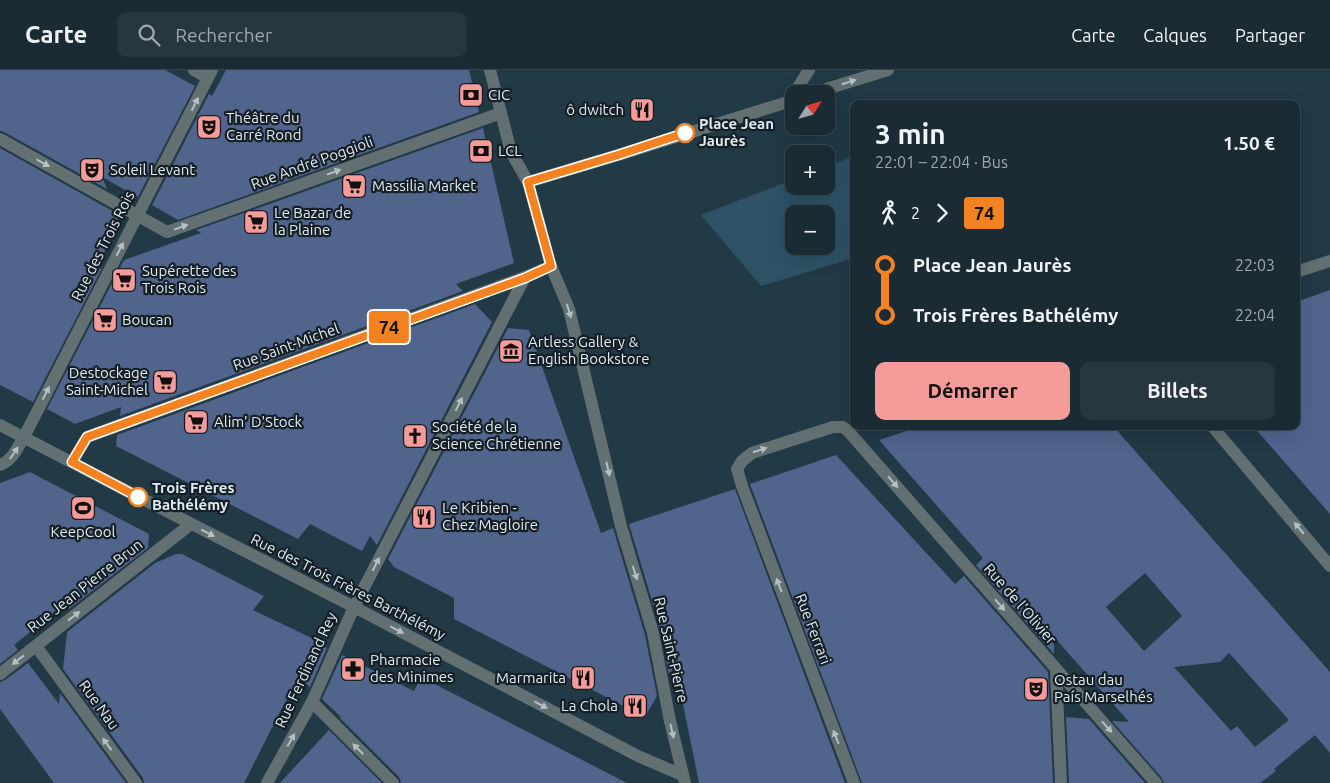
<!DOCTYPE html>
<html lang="fr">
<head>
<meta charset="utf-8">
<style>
	:root { --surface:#1a2b34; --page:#273740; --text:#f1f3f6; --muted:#9fa7ac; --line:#38474f; --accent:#f59b99 }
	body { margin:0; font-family:Ubuntu,sans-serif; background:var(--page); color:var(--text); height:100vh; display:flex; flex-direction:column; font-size:19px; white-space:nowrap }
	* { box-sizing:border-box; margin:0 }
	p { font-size:16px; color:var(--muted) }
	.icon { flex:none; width:28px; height:28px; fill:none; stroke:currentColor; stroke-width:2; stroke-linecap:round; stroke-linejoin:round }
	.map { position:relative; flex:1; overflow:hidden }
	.sheet { position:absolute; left:850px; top:30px; width:450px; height:330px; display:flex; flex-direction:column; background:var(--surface); border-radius:10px; box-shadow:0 5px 20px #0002,0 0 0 1px var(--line) }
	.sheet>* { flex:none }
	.badge { padding:0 10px; border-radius:4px; font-size:18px; line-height:32px }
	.needle { width:32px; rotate:53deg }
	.buttons { position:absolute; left:785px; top:15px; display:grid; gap:10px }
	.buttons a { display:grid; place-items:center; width:50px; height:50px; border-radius:10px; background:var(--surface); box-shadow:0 5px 20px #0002,0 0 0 1px var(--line); font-size:25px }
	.map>.badge { position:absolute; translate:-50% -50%; box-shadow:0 0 0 2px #fff }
	.legs { display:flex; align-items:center; gap:8px; height:55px; padding:0 25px; font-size:16px }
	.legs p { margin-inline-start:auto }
	.overview { display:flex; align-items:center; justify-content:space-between; height:85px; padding:0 25px }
	h1 { font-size:28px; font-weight:700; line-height:38px }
	.cta { display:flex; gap:10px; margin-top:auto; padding:10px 25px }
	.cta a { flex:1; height:58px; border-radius:10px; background:var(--accent); color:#111; font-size:20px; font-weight:700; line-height:58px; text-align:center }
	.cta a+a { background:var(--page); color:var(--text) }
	ul { padding:0 25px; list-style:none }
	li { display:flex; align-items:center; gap:18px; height:50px; font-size:19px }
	li i { display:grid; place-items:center; width:8px; height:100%; margin:0 6px; background:currentColor }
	li i::after { content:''; width:12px; height:12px; margin:-6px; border:4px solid; border-radius:50%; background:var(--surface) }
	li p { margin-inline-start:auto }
	li:first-child i { background:linear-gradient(#0000 50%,currentColor 0) }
	li:last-child i { background:linear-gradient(currentColor 50%,#0000 0) }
	header { display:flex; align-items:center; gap:30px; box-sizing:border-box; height:70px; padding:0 25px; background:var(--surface); border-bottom:1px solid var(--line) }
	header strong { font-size:24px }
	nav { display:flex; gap:28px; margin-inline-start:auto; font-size:18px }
	.search { width:350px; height:45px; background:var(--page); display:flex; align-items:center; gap:12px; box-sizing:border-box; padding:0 18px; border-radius:10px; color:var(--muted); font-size:19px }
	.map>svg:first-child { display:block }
	.green { fill:#2d5266; fill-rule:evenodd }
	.building { fill:#50648c; fill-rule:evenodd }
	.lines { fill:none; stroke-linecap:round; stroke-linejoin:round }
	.pedestrian { stroke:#637072; stroke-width:12 }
	.minor { stroke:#637072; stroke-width:12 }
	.tertiary { stroke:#637072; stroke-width:12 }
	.oneway { fill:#b3c0c6 }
	.line-1-casing { stroke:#fff; stroke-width:11 }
	.line-1 { stroke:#f58220; stroke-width:8 }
	.stop-1-dot { fill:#fff; stroke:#f58220; stroke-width:2.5 }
	.labels { text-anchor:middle; stroke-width:4.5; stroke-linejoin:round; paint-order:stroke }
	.poi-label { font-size:15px; fill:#deebf3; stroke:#151f25; text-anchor:start }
	.stop-label { font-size:15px; font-weight:bold; fill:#deebf3; stroke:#151f25; text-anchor:start }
	.street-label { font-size:15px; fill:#deebf3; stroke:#151f25 }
</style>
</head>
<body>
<header>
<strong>Carte</strong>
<div class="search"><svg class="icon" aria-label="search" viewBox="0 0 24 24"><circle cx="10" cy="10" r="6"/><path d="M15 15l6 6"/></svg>Rechercher</div>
<nav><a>Carte</a><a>Calques</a><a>Partager</a></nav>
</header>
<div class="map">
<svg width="1330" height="713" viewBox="0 0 1330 713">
	<rect width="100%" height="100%" fill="#223946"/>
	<path class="green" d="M 854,86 L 854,188 L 761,216 L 701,145 L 794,109 L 794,116 L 826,116 L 826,97 ZM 794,144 L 826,144 L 826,176 L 794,176 Z"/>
	<g class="building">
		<path d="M 0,0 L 165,0 L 195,16 L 138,127 L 102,107 L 107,119 L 4,62 L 0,61 Z"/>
		<path d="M 226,0 L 469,0 L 479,42 L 178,150 L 152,135 L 209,24 L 212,26 Z"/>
		<path d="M 483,58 L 514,193 L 456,214 L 463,221 L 120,346 L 121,337 L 75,354 L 47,339 L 124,190 L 201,163 L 196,160 Z"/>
		<path d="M 0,78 L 116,143 L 119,153 L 95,200 L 102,198 L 33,332 L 0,315 Z"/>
		<path d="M 1330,220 L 1330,444 L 1253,356 L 1296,356 L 1296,232 Z"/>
		<path d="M 475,234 L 492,252 L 377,475 L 370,466 L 362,481 L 310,454 L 298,469 L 116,376 L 117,365 Z"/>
		<path d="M 508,258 L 529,260 L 601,463 L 613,458 L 645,565 L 657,626 L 645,647 L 454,549 L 454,528 L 394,497 L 388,489 Z"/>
		<path d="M 922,356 L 1113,356 L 1330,602 L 1330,683 L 1315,665 L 1274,699 L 1276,701 L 1260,713 L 1164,713 L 1162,708 L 1112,651 L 1129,652 L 1054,567 L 1054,584 L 976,495 L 983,488 L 879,370 ZM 1145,503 L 1182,546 L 1144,581 L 1106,537 ZM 1229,583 L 1289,650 L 1255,677 L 1237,656 L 1231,661 L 1174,597 L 1220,592 Z"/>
		<path d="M 836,385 L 955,514 L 964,506 L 1048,602 L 1053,713 L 862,713 L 750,414 Z"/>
		<path d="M 30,402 L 149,464 L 148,478 L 69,539 L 70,530 L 14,575 L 18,580 L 0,594 L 0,413 Z"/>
		<path d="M 735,419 L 845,713 L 699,713 L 675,595 L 669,605 L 661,561 L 629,454 Z"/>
		<path d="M 176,484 L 182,484 L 264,526 L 253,540 L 318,571 L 317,573 L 327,578 L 310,617 L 299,608 L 282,638 L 244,713 L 144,713 L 143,708 L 63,599 L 67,562 L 155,493 Z"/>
		<path d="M 342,585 L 414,621 L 421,607 L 627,713 L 401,713 L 399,707 L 340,648 L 341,647 L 322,629 Z"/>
		<path d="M 28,593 L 59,634 L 60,623 L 126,713 L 54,713 L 0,639 L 0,612 L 5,610 Z"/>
		<path d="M 1066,647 L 1089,649 L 1145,713 L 1069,713 Z"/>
		<path d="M 329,660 L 382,713 L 280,713 Z"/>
	</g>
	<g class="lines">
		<g class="pedestrian">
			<path d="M 194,0 L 208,8"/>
			<path d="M 0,69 L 167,162 L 501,43"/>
			<path d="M 24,367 L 212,0"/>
		</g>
		<g class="minor">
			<path d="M 490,0 L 511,82 L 528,112"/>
			<path d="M 789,31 L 809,0"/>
			<path d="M 1296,202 L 1330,191"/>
			<path d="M 1212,356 L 1330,496"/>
			<path d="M 0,395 C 13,390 17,378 24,367"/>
			<path d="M 36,576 L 136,713"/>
			<path d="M 1056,600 L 1061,713"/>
			<path d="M 0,604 L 191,454"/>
			<path d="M 312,632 L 393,713"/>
			<path d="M 267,713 L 312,632 L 354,537"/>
			<path d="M 854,713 L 742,416 L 737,399 L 742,391 L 752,383 L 833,357 L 843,357 L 849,362 L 1156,713"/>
		</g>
		<g class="tertiary">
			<path d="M 810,24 L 888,0"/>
			<path d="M 0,355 L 96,405 L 354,537 L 638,686 L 682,705"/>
			<path d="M 72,392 L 87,367 L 525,207 L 551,196"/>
			<path d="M 354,537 L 525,207"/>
			<path d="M 685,713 L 670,651 L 653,563 L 621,456 L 569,239 L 551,196 L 528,112 L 618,85 L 794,30"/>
		</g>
	</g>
	<defs><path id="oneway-solid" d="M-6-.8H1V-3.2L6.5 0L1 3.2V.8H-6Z" transform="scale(1.25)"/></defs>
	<g class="oneway">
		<use href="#oneway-solid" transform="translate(849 12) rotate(-17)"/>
		<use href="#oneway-solid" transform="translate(195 34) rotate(-63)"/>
		<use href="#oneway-solid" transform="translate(43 93) rotate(29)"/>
		<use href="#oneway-solid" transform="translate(334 102) rotate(-20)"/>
		<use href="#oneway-solid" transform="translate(181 157) rotate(-20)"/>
		<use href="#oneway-solid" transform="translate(120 179) rotate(-63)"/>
		<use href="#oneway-solid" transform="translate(569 241) rotate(73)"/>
		<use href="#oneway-solid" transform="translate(46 323) rotate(-63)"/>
		<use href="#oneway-solid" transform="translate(459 334) rotate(-63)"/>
		<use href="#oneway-solid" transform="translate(760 380) rotate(-18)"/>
		<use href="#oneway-solid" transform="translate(14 383) rotate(-56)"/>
		<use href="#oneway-solid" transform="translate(608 399) rotate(77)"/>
		<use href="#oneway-solid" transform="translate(893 412) rotate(49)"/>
		<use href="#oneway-solid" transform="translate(1299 458) rotate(-130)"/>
		<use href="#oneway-solid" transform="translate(208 463) rotate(27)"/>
		<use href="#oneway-solid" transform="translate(376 494) rotate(-63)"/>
		<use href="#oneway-solid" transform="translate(635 503) rotate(73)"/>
		<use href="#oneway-solid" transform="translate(779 515) rotate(-111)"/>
		<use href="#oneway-solid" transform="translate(1000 535) rotate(49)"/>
		<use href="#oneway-solid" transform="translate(74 546) rotate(-38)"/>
		<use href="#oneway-solid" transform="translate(397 560) rotate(28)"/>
		<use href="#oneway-solid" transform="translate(18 590) rotate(142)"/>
		<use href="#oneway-solid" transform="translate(541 635) rotate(28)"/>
		<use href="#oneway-solid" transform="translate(1107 657) rotate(48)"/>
		<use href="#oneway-solid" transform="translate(672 661) rotate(77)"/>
		<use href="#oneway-solid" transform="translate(836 667) rotate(-111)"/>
		<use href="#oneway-solid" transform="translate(291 670) rotate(-61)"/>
		<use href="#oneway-solid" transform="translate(107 674) rotate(-126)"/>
		<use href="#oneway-solid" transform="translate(358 679) rotate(-135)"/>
	</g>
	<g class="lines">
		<defs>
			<path id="line-1" d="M 138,427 L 72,392 L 87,367 L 525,208 L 551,196 L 528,112 L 618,85 L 685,63"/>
		</defs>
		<use href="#line-1" class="line-1-casing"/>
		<use href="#line-1" class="line-1"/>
	</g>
	<defs>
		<symbol id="bank-square" viewBox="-11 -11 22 22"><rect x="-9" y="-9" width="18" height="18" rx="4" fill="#f59b99" stroke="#151f25"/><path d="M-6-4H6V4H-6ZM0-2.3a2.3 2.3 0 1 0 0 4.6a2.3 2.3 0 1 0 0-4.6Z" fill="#111"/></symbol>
		<symbol id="restaurant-square" viewBox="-11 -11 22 22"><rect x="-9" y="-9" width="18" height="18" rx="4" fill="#f59b99" stroke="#151f25"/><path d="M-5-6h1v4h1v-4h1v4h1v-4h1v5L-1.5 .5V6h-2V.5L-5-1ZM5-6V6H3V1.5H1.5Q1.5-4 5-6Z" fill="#111"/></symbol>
		<symbol id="theatre-square" viewBox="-11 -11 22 22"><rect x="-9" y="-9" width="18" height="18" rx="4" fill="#f59b99" stroke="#151f25"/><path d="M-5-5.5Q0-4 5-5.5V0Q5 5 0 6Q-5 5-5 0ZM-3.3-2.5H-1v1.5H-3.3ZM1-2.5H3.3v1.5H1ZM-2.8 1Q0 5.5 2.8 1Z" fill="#111"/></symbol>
		<symbol id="supermarket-square" viewBox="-11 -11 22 22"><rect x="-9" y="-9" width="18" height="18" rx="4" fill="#f59b99" stroke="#151f25"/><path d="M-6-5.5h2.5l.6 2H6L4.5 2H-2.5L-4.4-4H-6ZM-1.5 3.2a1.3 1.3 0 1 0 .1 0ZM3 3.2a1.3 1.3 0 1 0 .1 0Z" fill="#111"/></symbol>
		<symbol id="museum-square" viewBox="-11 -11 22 22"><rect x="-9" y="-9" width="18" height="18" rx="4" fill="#f59b99" stroke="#151f25"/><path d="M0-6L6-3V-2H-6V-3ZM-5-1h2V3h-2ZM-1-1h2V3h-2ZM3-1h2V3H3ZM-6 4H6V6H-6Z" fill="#111"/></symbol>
		<symbol id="church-square" viewBox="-11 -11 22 22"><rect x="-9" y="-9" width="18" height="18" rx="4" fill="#f59b99" stroke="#151f25"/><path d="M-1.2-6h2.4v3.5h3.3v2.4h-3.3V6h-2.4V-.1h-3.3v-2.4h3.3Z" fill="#111"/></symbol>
		<symbol id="stadium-square" viewBox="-11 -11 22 22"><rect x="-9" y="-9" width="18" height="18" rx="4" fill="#f59b99" stroke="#151f25"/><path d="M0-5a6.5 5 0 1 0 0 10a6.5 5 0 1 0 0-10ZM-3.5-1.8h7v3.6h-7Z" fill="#111"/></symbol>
		<symbol id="pharmacy-square" viewBox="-11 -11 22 22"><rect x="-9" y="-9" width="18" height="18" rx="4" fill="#f59b99" stroke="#151f25"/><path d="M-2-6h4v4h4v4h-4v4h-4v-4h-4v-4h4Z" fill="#111"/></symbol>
	</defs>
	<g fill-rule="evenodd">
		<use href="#bank-square" x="457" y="11" width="28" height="28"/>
		<use href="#restaurant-square" x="628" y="26" width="28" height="28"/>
		<use href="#theatre-square" x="195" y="43" width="28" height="28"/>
		<use href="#bank-square" x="467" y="67" width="28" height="28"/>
		<use href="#theatre-square" x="78" y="86" width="28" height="28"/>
		<use href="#supermarket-square" x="340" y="102" width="28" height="28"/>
		<use href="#supermarket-square" x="242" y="138" width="28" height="28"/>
		<use href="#supermarket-square" x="110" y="196" width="28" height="28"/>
		<use href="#supermarket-square" x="91" y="236" width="28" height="28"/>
		<use href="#museum-square" x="497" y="267" width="28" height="28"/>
		<use href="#supermarket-square" x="151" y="298" width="28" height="28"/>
		<use href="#supermarket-square" x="182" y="338" width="28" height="28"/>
		<use href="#church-square" x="401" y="352" width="28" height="28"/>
		<use href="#stadium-square" x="69" y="424" width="28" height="28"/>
		<use href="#restaurant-square" x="410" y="433" width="28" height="28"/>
		<use href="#pharmacy-square" x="339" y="585" width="28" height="28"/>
		<use href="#restaurant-square" x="569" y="594" width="28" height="28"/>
		<use href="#theatre-square" x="1022" y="605" width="28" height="28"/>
		<use href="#restaurant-square" x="621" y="622" width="28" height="28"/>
	</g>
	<g class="stop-1-dot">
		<circle cx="685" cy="63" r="9"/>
		<circle cx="138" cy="427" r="9"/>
	</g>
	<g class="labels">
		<g class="poi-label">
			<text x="488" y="30">CIC</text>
			<text x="624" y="45" text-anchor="end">ô dwitch</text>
			<text x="226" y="53">Théâtre du<tspan x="226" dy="17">Carré Rond</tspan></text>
			<text x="498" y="86">LCL</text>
			<text x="110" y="105">Soleil Levant</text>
			<text x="372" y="121">Massilia Market</text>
			<text x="274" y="148">Le Bazar de<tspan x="274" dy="17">la Plaine</tspan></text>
			<text x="142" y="206">Supérette des<tspan x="142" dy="17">Trois Rois</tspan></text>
			<text x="122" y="255">Boucan</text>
			<text x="528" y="277">Artless Gallery &amp;<tspan x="528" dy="17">English Bookstore</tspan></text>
			<text x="148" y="308" text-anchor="end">Destockage<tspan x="148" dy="17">Saint-Michel</tspan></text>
			<text x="214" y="357">Alim' D'Stock</text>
			<text x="432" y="362">Société de la<tspan x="432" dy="17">Science Chrétienne</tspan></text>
			<text x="442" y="443">Le Kribien -<tspan x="442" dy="17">Chez Magloire</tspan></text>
			<text x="83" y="467" text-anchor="middle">KeepCool</text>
			<text x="370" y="595">Pharmacie<tspan x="370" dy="17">des Minimes</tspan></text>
			<text x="566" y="613" text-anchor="end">Marmarita</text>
			<text x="1054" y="615">Ostau dau<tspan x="1054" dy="17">País Marselhés</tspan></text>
			<text x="618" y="641" text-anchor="end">La Chola</text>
		</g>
		<g class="stop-label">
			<text x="699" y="59">Place Jean<tspan x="699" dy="17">Jaurès</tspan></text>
			<text x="152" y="423">Trois Frères<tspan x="152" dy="17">Bathélémy</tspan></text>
		</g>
		<g class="street-label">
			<text transform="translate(312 93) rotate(-20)" y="5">Rue André Poggioli</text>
			<text transform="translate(103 176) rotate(-63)" y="5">Rue des Trois Rois</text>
			<text transform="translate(286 277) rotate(-20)" y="5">Rue Saint-Michel</text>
			<text transform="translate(85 516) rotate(-38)" y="5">Rue Jean Pierre Brun</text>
			<text transform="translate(348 517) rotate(27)" y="5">Rue des Trois Frères Barthélémy</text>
			<text transform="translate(1020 534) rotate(49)" y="5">Rue de l'Olivier</text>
			<text transform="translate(813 559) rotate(69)" y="5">Rue Ferrari</text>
			<text transform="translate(671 580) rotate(77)" y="5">Rue Saint-Pierre</text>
			<text transform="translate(306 600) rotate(-65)" y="5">Rue Ferdinand Rey</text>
			<text transform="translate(99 635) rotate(54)" y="5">Rue Nau</text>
		</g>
	</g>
</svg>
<div class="buttons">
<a><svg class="needle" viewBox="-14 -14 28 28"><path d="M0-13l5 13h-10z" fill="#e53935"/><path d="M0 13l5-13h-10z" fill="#9fa7ac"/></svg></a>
<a>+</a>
<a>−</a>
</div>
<b class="badge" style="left:389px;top:257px;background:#f58220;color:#111">74</b>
<section class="sheet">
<div class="overview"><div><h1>3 min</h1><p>22:01 – 22:04 · Bus</p></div><b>1.50 €</b></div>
<div class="legs"><svg class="icon" aria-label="walk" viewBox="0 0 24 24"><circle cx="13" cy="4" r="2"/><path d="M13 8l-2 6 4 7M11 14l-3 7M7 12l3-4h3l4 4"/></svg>2<svg class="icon" aria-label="forward" viewBox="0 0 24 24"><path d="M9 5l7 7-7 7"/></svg><b class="badge" style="background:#f58220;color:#111">74</b></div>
<ul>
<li><i style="color:#f58220"></i><b>Place Jean Jaurès</b><p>22:03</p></li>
<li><i style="color:#f58220"></i><b>Trois Frères Bathélémy</b><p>22:04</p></li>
</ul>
<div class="cta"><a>Démarrer</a><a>Billets</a></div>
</section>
</div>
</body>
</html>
